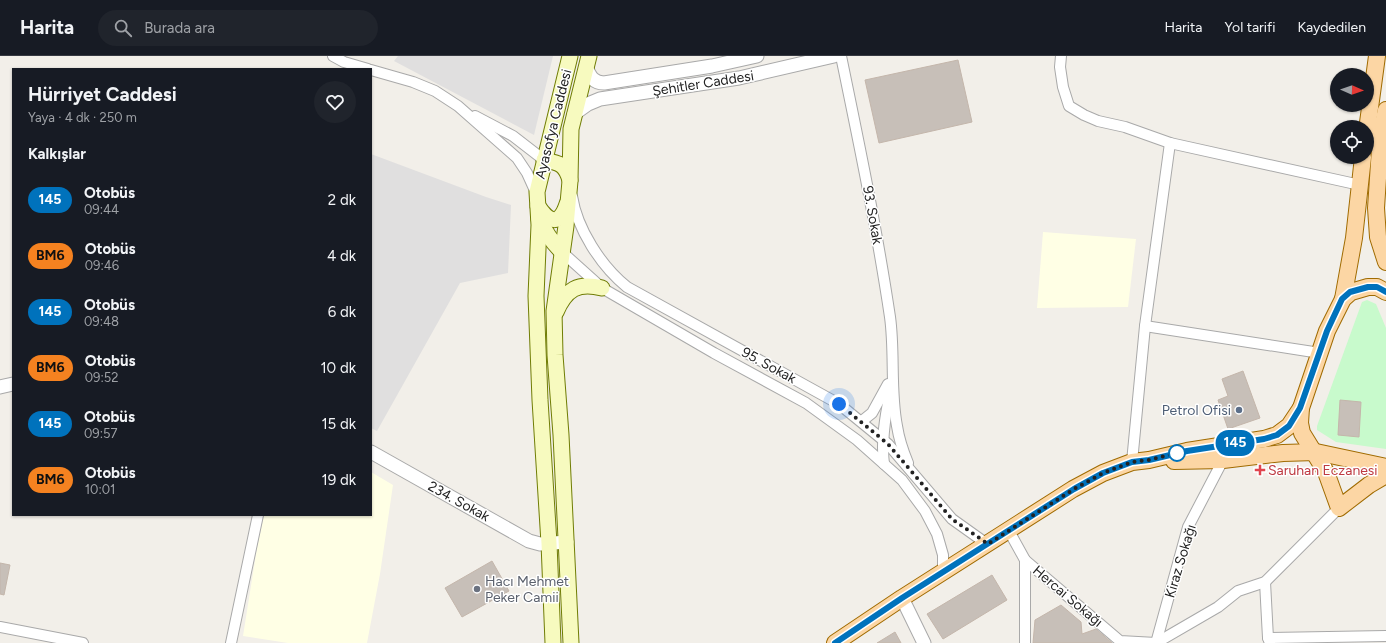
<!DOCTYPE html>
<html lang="tr">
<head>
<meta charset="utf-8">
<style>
	:root { --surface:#171b24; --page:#20242c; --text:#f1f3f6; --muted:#9ea1a6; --line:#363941 }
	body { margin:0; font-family:Figtree,sans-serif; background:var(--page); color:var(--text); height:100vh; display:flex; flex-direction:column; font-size:15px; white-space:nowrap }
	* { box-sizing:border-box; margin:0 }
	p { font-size:13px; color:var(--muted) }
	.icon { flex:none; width:22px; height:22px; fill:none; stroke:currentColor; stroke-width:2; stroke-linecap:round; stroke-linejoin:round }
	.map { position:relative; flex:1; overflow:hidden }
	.panel { position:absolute; left:12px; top:12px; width:360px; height:448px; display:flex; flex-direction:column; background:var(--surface); border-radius:0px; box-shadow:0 1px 3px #0004 }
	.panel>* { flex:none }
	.badge { padding:0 8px; border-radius:13px; font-size:14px; line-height:26px }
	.needle { width:26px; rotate:92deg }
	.controls { position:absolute; left:1330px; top:12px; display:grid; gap:8px }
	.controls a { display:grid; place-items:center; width:44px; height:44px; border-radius:50%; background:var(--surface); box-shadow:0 1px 3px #0004; font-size:20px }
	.you { position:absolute; width:20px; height:20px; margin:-10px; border:3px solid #fff; border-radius:50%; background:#1a73e8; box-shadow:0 0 0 6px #1a73e833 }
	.map>.badge { position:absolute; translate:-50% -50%; box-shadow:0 0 0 2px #fff }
	h2 { padding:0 16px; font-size:15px; line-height:36px }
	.round { display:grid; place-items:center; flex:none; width:42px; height:42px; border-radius:21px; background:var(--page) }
	.summary { display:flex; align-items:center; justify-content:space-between; height:68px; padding:0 16px }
	h1 { font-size:19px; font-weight:700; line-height:30px }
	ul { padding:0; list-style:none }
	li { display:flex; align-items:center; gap:12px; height:56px; padding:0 16px }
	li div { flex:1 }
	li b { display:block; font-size:15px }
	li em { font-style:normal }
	li .badge { min-width:44px; font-weight:700; text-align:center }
	header { display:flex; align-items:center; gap:24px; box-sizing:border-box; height:56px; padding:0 20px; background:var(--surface); border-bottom:1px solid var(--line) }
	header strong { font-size:19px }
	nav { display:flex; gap:22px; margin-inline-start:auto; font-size:14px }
	.search { width:280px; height:36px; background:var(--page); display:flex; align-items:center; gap:10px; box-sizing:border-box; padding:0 14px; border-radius:22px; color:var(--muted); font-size:15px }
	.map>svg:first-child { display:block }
	.residential { fill:#e0dfdf }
	.education { fill:#ffffe5 }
	.park { fill:#c8facc }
	.building { fill:#c7bfb8; stroke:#c4b6ab }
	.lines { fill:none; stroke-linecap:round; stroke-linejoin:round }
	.minor-casing { stroke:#a9a9a9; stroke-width:12 }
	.tertiary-casing { stroke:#a9a9a9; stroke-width:15 }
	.secondary-casing { stroke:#707d05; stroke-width:17 }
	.primary-casing { stroke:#a06b00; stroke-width:18 }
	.minor { stroke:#fff; stroke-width:10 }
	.tertiary { stroke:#fff; stroke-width:13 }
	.secondary { stroke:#f7fabf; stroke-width:15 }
	.primary { stroke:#fcd6a4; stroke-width:16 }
	.line-casing { stroke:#fff; stroke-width:9 }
	.line { stroke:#0072bc; stroke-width:6 }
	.walk { stroke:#222; stroke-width:4; stroke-dasharray:0 7.2 }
	.service-dot { fill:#5c6f8a; stroke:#fff; stroke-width:1.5 }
	.stop-dot { fill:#fff; stroke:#0072bc; stroke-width:2 }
	.health-dot { fill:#e0444e; stroke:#fff; stroke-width:1.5 }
	.worship-dot { fill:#6b7280; stroke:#fff; stroke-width:1.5 }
	.labels { text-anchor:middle; stroke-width:3; stroke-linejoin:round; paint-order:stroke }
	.street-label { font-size:14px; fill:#222; stroke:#fff }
	.service-label { font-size:14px; fill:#4e5e75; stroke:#fff; text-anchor:end }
	.health-label { font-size:14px; fill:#be3a42; stroke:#fff; text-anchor:start }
	.worship-label { font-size:14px; fill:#5b616d; stroke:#fff; text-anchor:start }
</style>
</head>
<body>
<header>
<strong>Harita</strong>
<div class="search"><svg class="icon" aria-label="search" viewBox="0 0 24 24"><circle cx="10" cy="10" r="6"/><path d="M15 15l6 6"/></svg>Burada ara</div>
<nav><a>Harita</a><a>Yol tarifi</a><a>Kaydedilen</a></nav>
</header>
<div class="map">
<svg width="1386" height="587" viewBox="0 0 1386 587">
	<rect width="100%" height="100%" fill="#f2efe9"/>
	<g class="residential">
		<path d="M 398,0 L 553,0 L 534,79 L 394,5 Z"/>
		<path d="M 371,98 L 486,141 L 511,149 L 508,217 L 460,227 L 377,375 L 371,372 Z"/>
	</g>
	<g class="education">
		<path d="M 1043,176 L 1136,183 L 1128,251 L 1037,252 Z"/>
		<path d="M 371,416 L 393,429 L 380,518 L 367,587 L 288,587 L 243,580 L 257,492 L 264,459 L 371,459 Z"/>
	</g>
	<path class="park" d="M 1367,244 L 1376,248 L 1386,272 L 1386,393 L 1336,386 L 1317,374 L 1317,370 L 1362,246 Z"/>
	<g class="building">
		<path d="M 958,4 L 972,66 L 879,87 L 865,24 Z"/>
		<path d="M 1243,315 L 1260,362 L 1228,373 L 1218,344 L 1228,340 L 1222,323 Z"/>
		<path d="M 1340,344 L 1361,346 L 1359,381 L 1338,379 Z"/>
		<path d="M 492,505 L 509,535 L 462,561 L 445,532 Z"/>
		<path d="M 0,507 L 10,509 L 4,539 L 0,538 Z"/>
		<path d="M 992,519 L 1007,544 L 943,583 L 927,558 Z"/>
		<path d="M 1061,549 L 1081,566 L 1082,578 L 1096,573 L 1112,587 L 1033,587 L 1035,564 Z"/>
		<path d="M 895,576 L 901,587 L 877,587 Z"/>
	</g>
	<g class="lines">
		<defs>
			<g id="minor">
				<path d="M 333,0 L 344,6 L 368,13"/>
				<path d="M 841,0 C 859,87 877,174 890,261 C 895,297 890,334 897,370 C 899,383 903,395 908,407"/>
				<path d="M 1061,0 L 1060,11 L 1063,31 L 1069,50 L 1084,59 L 1098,65 L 1125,71 L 1170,87 L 1360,129"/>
				<path d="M 371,14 L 413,26 L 435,35 L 458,50 L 517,102 L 527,117 L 537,139"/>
				<path d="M 475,60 L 513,80 L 544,104"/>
				<path d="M 572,140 C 577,173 601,210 627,231 L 839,348 L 888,388 L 952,463 L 987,488"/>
				<path d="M 562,196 L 602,232 L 714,297 L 806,347 L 857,384 L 902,424 L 925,455 L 937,478 L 943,499 L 943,516"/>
				<path d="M 1145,270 L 1320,297"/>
				<path d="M 862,365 L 872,357 L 888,328"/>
				<path d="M 1132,406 L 1145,270 L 1170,87"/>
				<path d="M 884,408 C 881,385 885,361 890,337"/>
				<path d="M 1009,475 L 1025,504 L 1025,587"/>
				<path d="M 1025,504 L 1120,585 L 1156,587"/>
				<path d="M 1265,526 L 1268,582 L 1270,587"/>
				<path d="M 0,571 L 83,587"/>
				<path d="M 1268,582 L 1386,580"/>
				<path d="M 231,587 L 258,459"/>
				<path d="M 1156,587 L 1218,551 L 1238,535 L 1265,526 L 1339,452"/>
				<path d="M 1156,587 L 1188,471 L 1223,404"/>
			</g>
			<g id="tertiary">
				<path d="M 586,11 C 590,20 593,27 604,27 L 712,10 L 757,0"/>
				<path d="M 574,58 L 588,48 L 600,43 L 739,22 L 834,0"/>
				<path d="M 0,331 L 13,328"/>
				<path d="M 371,396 L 529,485 L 540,488 L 567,486"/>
				<path d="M 902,542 L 924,587"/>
			</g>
			<g id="secondary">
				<path d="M 544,104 C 560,107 565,108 570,124"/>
				<path d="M 538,150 C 549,167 560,170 567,148"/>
				<path d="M 539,163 C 545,176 552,186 562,196"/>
				<path d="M 556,256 C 566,233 578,226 602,232"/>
				<path d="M 553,587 L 549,487 L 540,344 L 536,240 L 539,169 L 537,136 L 570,0"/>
				<path d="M 571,587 L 561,379 L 555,299 L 554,255 L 566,170 L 570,125 L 571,73 L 589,0"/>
			</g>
			<g id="primary">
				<path d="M 1386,54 L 1381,77 L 1376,152 L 1378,181 L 1386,206"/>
				<path d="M 1367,74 L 1377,0"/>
				<path d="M 1386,236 L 1377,231 L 1368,231 L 1351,236 L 1343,243 L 1327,275 L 1301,352 L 1300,367 L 1302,377 L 1326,416 L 1339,452 L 1369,429 L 1386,419"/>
				<path d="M 1343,243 L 1354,182 L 1363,101"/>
				<path d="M 1174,405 L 1223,404 L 1283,397 L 1316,396 L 1386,411"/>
				<path d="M 835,587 L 902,542 L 1073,433 L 1103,417 L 1132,406 L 1149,404 L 1187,395 L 1264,383 L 1277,379 L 1289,370 L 1301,352"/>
			</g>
		</defs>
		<use href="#minor" class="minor-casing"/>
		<use href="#tertiary" class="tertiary-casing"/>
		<use href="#secondary" class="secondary-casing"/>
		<use href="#primary" class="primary-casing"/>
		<use href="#minor" class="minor"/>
		<use href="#tertiary" class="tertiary"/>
		<use href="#secondary" class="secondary"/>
		<use href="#primary" class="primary"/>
	</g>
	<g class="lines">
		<defs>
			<path id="line" d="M 835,587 L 902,542 L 1074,433 L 1103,417 L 1132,406 L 1149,404 L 1187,395 L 1264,383 L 1277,379 L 1289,370 L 1300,352 L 1327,275 L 1342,243 L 1350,236 L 1368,231 L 1377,231 L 1386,236"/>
		</defs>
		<use href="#line" class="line-casing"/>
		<use href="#line" class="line"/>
		<path class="walk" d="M 839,348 L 888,388 L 952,463 L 988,488 L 1074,433 L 1103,417 L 1132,406 L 1149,404 L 1177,397"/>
	</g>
	<circle class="service-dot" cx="1239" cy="354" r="4"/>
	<circle class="stop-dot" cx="1177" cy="397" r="8"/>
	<path class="health-dot" d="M1258 408h4v4h4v4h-4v4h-4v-4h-4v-4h4z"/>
	<circle class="worship-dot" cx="477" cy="533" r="4"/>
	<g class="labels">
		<g class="street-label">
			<text transform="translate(703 27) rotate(-9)" y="5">Şehitler Caddesi</text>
			<text transform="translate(553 68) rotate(-76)" y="5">Ayasofya Caddesi</text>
			<text transform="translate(873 159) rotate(80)" y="5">93. Sokak</text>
			<text transform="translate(769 309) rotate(29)" y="5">95. Sokak</text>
			<text transform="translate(459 445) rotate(29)" y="5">234. Sokak</text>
			<text transform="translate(1180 505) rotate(-73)" y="5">Kiraz Sokağı</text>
			<text transform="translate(1068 540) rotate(40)" y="5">Hercai Sokağı</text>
		</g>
		<g class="service-label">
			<text x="1231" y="359">Petrol Ofisi</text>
		</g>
		<g class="health-label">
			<text x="1268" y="419">Saruhan Eczanesi</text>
		</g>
		<g class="worship-label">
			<text x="485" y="530">Hacı Mehmet<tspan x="485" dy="16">Peker Camii</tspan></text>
		</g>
	</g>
</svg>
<div class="controls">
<a><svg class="needle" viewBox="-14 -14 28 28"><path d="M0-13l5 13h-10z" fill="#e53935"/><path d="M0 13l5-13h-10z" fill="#9ea1a6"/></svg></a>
<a><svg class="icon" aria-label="locate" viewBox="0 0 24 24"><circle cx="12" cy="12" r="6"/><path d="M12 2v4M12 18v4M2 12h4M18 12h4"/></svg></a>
</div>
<div class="you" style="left:839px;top:348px"></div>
<b class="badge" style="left:1235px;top:387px;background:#0072bc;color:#fff">145</b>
<section class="panel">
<div class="summary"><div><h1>Hürriyet Caddesi</h1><p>Yaya · 4 dk · 250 m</p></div><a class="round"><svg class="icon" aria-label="heart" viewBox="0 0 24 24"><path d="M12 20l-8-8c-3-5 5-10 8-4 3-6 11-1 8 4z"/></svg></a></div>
<h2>Kalkışlar</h2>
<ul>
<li><span class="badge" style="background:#0072bc;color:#fff">145</span><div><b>Otobüs</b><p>09:44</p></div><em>2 dk</em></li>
<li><span class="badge" style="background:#f58220;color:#111">BM6</span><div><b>Otobüs</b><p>09:46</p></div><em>4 dk</em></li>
<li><span class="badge" style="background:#0072bc;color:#fff">145</span><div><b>Otobüs</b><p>09:48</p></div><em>6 dk</em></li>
<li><span class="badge" style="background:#f58220;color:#111">BM6</span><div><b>Otobüs</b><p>09:52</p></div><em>10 dk</em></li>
<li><span class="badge" style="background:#0072bc;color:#fff">145</span><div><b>Otobüs</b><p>09:57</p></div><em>15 dk</em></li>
<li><span class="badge" style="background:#f58220;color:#111">BM6</span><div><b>Otobüs</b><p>10:01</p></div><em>19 dk</em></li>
</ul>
</section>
</div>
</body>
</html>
